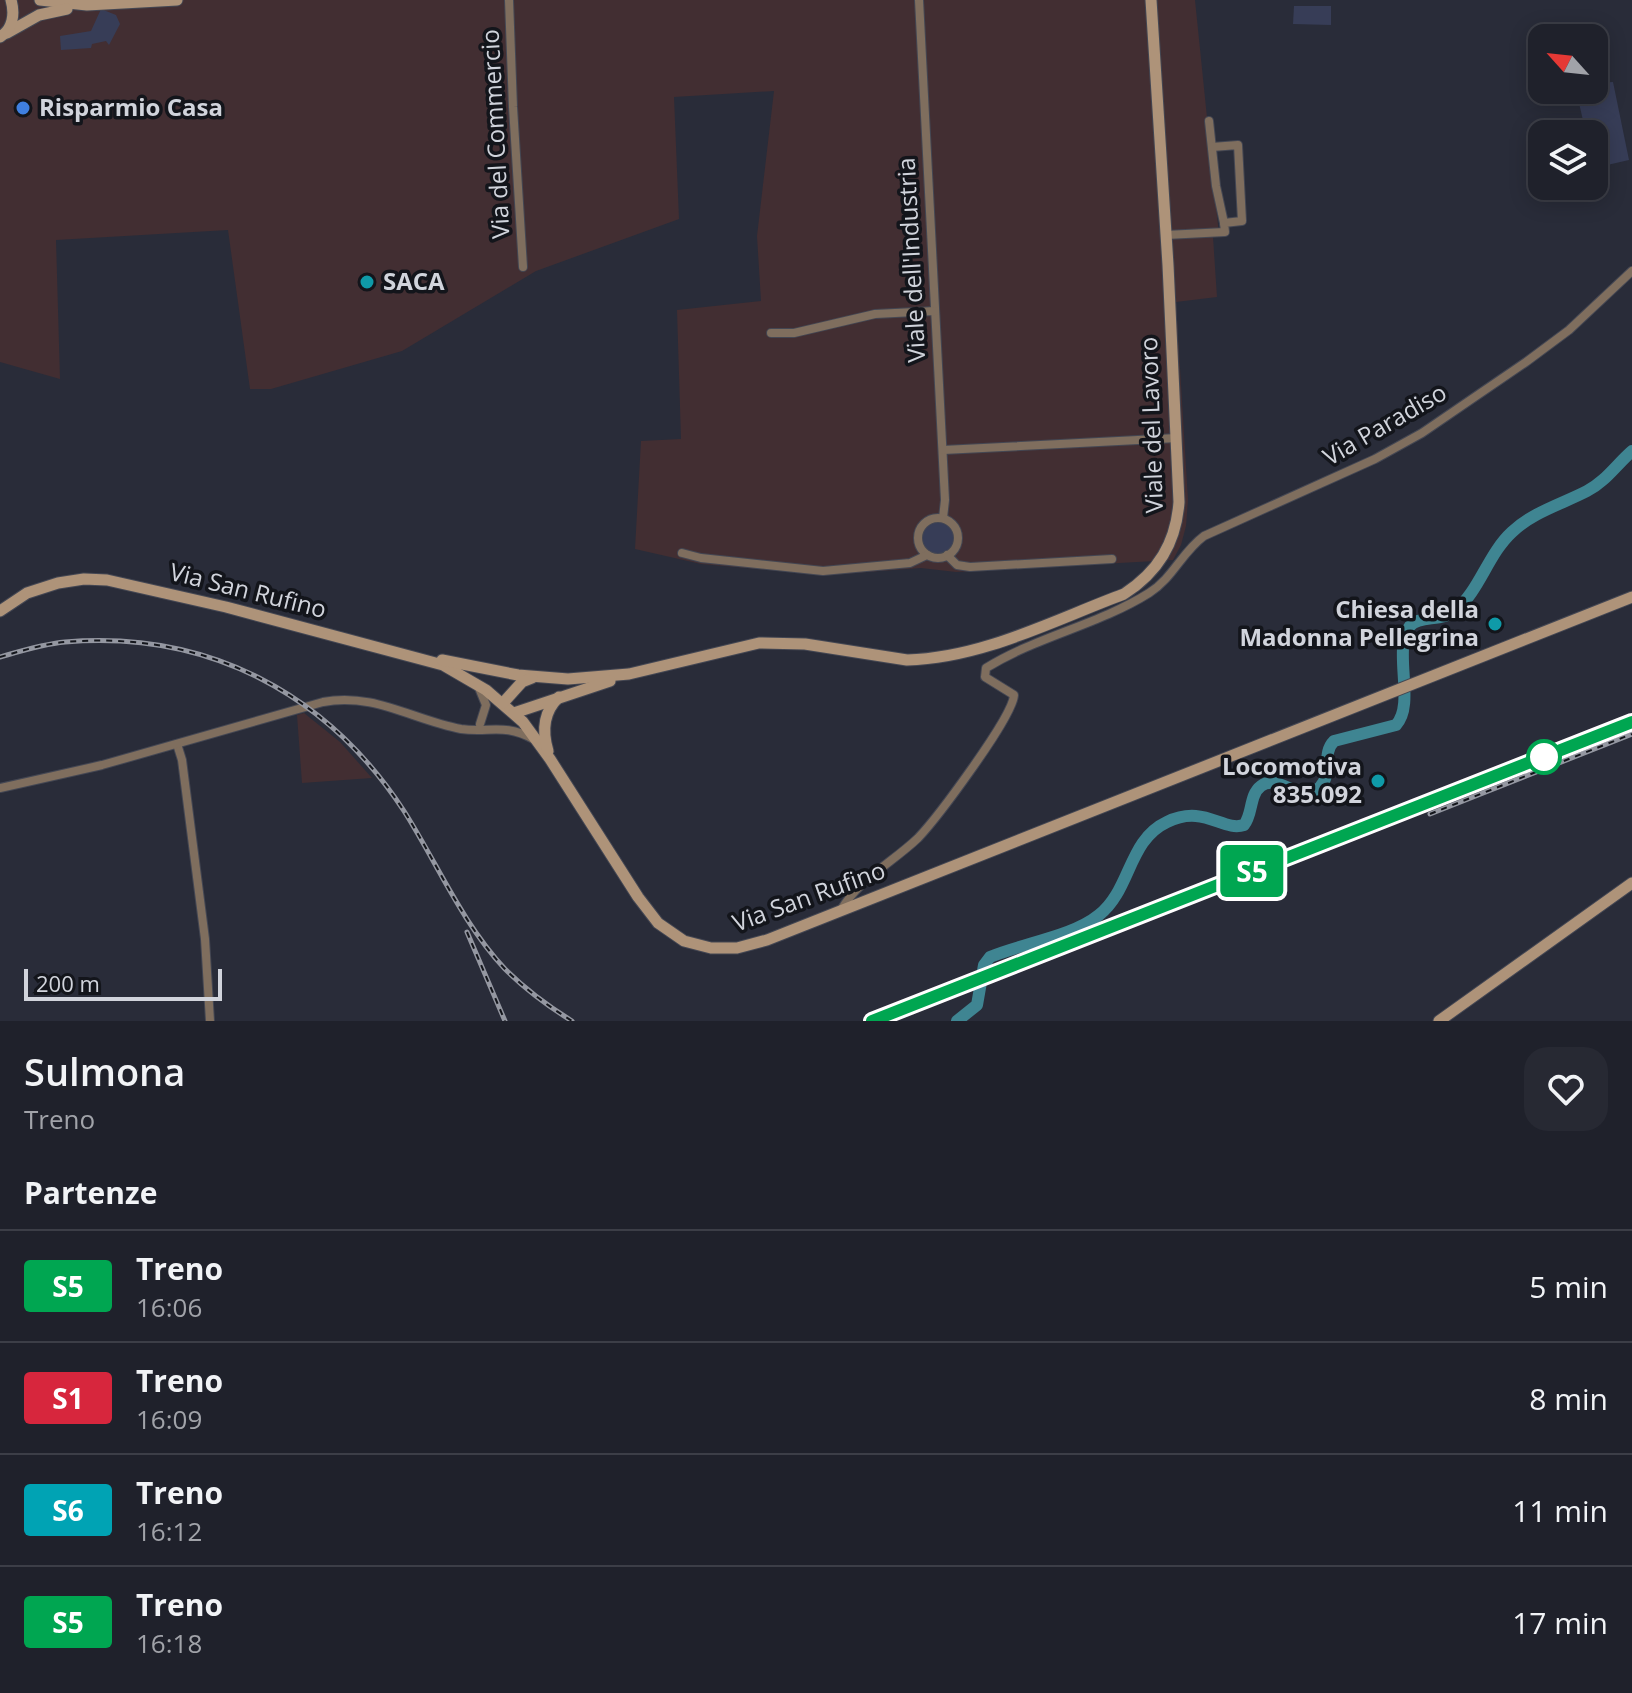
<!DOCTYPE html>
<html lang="it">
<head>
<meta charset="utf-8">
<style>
	:root { --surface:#1f212b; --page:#272933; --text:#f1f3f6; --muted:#a1a3a9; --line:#3c3e47 }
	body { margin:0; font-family:"Open Sans",sans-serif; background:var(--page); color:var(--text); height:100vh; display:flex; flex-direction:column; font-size:30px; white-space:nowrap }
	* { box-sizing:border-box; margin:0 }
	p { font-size:26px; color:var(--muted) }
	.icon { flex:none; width:44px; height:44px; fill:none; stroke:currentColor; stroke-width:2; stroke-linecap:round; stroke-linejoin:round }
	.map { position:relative; height:1021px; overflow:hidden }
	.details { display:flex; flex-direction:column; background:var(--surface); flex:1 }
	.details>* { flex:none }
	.badge { padding:0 16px; border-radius:6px; font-size:28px; line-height:52px }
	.needle { width:52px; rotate:297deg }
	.controls { position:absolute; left:1528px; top:24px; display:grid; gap:16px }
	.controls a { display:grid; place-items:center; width:80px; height:80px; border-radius:16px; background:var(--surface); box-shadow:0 4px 20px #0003,0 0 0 2px var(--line); font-size:40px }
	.scale { position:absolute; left:24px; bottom:20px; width:198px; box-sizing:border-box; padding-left:8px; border:4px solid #d1d4dc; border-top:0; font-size:22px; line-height:28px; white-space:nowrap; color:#d1d4dc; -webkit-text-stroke:6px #13151b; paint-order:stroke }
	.map>.badge { position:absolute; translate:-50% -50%; box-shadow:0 0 0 4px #fff }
	h2 { padding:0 24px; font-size:30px; line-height:72px }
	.round { display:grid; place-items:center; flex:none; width:84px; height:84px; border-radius:24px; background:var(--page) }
	.headline { display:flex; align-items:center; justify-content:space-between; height:136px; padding:0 24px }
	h1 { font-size:38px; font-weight:600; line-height:60px }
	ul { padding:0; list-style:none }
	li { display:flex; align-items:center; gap:24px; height:112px; padding:0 24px; border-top:2px solid var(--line) }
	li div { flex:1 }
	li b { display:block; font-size:30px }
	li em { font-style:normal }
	li .badge { min-width:88px; font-weight:700; text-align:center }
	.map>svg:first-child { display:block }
	.industrial { fill:#422e32 }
	.green { fill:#373d57 }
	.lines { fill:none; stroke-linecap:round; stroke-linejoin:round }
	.river { stroke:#3f8592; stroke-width:12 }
	.street-casing { stroke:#444753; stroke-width:10 }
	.secondary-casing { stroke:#444753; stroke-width:13 }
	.street { stroke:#7f6e5e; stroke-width:8 }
	.secondary { stroke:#ae9379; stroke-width:11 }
	.rail-casing { stroke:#9497a1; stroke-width:5 }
	.rail { stroke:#13151b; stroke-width:2; stroke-dasharray:6; stroke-linecap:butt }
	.line-casing { stroke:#fff; stroke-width:18 }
	.line { stroke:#00a651; stroke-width:12 }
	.shop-dot { fill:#3f7fe0; stroke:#13151b; stroke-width:3 }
	.culture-dot { fill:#0f9aa8; stroke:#13151b; stroke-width:3 }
	.stop-dot { fill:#fff; stroke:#00a651; stroke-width:4 }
	.labels { text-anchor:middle; stroke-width:7; stroke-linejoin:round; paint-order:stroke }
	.poi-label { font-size:24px; font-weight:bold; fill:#d1d4dc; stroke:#13151b; text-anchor:start }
	.street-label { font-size:24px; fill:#d1d4dc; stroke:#13151b }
</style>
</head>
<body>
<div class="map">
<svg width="1632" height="1021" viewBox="0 0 1632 1021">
	<rect width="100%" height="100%" fill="#292c39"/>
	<g class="industrial">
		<path d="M 0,0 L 1195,0 L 1219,235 L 1213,237 L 1217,297 L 1176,302 L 1188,500 L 1186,526 L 1181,545 L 1173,560 L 956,572 L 921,568 L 826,575 L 701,564 L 635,549 L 641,441 L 681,439 L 677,310 L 761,301 L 757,236 L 774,91 L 674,97 L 679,219 L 536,271 L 402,351 L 271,389 L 250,389 L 228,230 L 56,240 L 60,379 L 0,362 Z"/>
		<path d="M 304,713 L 340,742 L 372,778 L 302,783 L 297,715 Z"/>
	</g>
	<g class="green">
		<path d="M 1294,6 L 1331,6 L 1331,25 L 1293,24 Z"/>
		<path d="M 101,9 L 116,15 L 120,24 L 109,45 L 106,41 L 92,44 L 91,48 L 61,50 L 60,36 L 91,31 Z"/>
		<path d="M 1613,82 L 1629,160 L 1594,168 L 1594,134 L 1570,134 L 1585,129 L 1576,90 L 1594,90 L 1594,83 Z"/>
		<circle cx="938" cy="538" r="16"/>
	</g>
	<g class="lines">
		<path class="river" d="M 957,1021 L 977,1005 L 984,965 L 990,957 C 1023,943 1072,937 1099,915 C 1131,890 1128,840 1167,822 C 1204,804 1223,832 1244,825 C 1253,814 1249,795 1261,786 C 1278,773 1301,805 1320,787 C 1333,774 1321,754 1334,741 L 1396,725 C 1416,704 1392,649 1410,626 C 1417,616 1443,621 1455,611 C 1480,590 1488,554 1512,532 C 1533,512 1562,504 1587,491 C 1605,482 1617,464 1632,451"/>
		<defs>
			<g id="street">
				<path d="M 509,0 L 513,107 L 523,267"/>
				<path d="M 919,0 L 945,500 L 943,518"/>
				<path d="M 1209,121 L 1216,186 L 1224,223"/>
				<path d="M 1166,235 L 1225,232 L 1224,223 L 1242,221 L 1238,145 L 1212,147"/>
				<path d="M 771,333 L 794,333 L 875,314 L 935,311"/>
				<path d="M 943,450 L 1177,438"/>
				<circle cx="938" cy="538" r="20"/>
				<path d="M 682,553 L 701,558 L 823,571 L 910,563 L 927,555"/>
				<path d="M 947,555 L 957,565 L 970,567 L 1112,559"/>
				<path d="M 479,688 L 486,705 L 480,724"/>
				<path d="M 177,744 L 182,760 L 205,939 L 210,1021"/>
				<path d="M 0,788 L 102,765 L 323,702 C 373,692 413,720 461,729 C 489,733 505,723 533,739"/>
				<path d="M 841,910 C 858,880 893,862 918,838 C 937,818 1013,717 1014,695 L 985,677 L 986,668 C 1038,636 1098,625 1149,593 C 1173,578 1182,552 1204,536 L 1375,459 L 1422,433 L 1526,362 L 1569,330 L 1632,271"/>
			</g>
			<g id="secondary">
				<path d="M 40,0 L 87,5 L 177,0"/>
				<path d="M 7,33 L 39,15 L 67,9"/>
				<path d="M 0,37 C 13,29 15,14 11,0"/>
				<path d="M 0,611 L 27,593 L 58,583 L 84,579 L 107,580 L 226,607 L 443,665 L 486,690 L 523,722 L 550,759 L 638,897 L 658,923 L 684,941 L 711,948 L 737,948 L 767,940 L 1632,597"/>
				<path d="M 442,660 L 518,675 L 568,679 L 629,674 L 759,643 L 805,644 L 907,660 C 983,658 1054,620 1124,594 C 1158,572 1176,543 1179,502 L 1168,265 L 1151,0"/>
				<path d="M 503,703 L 522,682 L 532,678"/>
				<path d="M 514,713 L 610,681"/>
				<path d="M 548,751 C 542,731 543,712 559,697"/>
				<path d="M 1439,1021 L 1632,883"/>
			</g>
		</defs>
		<use href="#street" class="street-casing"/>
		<use href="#secondary" class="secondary-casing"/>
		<use href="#street" class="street"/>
		<use href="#secondary" class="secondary"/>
		<defs>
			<g id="rail">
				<path d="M 0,657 C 21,651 43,644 65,642 C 207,630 327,693 404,811 C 437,863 462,923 505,969 C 525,989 548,1006 572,1021"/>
				<path d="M 1430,814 L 1632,734"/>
				<path d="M 467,932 L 505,1021"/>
				<path d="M 872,1021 L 1632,722"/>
			</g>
		</defs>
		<use href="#rail" class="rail-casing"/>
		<use href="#rail" class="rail"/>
	</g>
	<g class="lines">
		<defs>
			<path id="line" d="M 872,1021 L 1632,722"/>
		</defs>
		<use href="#line" class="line-casing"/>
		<use href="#line" class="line"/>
	</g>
	<circle class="shop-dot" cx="23" cy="108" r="8"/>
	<g class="culture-dot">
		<circle cx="367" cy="282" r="8"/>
		<circle cx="1495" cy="624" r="8"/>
		<circle cx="1378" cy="781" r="8"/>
	</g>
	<circle class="stop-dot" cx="1544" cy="757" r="16"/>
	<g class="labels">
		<g class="poi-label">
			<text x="39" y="116">Risparmio Casa</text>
			<text x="383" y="290">SACA</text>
			<text x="1479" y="618" text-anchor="end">Chiesa della<tspan x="1479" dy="28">Madonna Pellegrina</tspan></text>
			<text x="1362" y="775" text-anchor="end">Locomotiva<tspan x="1362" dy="28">835.092</tspan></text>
		</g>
		<g class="street-label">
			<text transform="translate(496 134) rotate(-93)" y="8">Via del Commercio</text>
			<text transform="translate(912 260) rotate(-93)" y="8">Viale dell'Industria</text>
			<text transform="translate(1152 425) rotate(-92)" y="8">Viale del Lavoro</text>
			<text transform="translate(1385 425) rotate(-30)" y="8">Via Paradiso</text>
			<text transform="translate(248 591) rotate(14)" y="8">Via San Rufino</text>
			<text transform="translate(809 897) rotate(-20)" y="8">Via San Rufino</text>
		</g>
	</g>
</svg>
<div class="controls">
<a><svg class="needle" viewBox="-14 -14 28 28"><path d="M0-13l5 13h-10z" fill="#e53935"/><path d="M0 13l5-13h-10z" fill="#a1a3a9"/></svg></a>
<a><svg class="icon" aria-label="layers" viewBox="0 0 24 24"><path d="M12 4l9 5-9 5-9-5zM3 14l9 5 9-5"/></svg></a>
</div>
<div class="scale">200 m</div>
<b class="badge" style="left:1252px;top:871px;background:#00a651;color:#fff">S5</b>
</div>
<section class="details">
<div class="headline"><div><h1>Sulmona</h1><p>Treno</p></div><a class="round"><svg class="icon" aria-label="heart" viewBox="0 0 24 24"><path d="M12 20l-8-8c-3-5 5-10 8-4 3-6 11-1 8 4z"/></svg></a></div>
<h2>Partenze</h2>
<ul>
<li><span class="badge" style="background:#00a651;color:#fff">S5</span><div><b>Treno</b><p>16:06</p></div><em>5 min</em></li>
<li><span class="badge" style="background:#d7263d;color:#fff">S1</span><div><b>Treno</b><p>16:09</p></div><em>8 min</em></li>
<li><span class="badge" style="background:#00a3b4;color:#fff">S6</span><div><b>Treno</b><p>16:12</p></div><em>11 min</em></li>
<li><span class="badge" style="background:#00a651;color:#fff">S5</span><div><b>Treno</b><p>16:18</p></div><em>17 min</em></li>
</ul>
</section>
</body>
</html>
